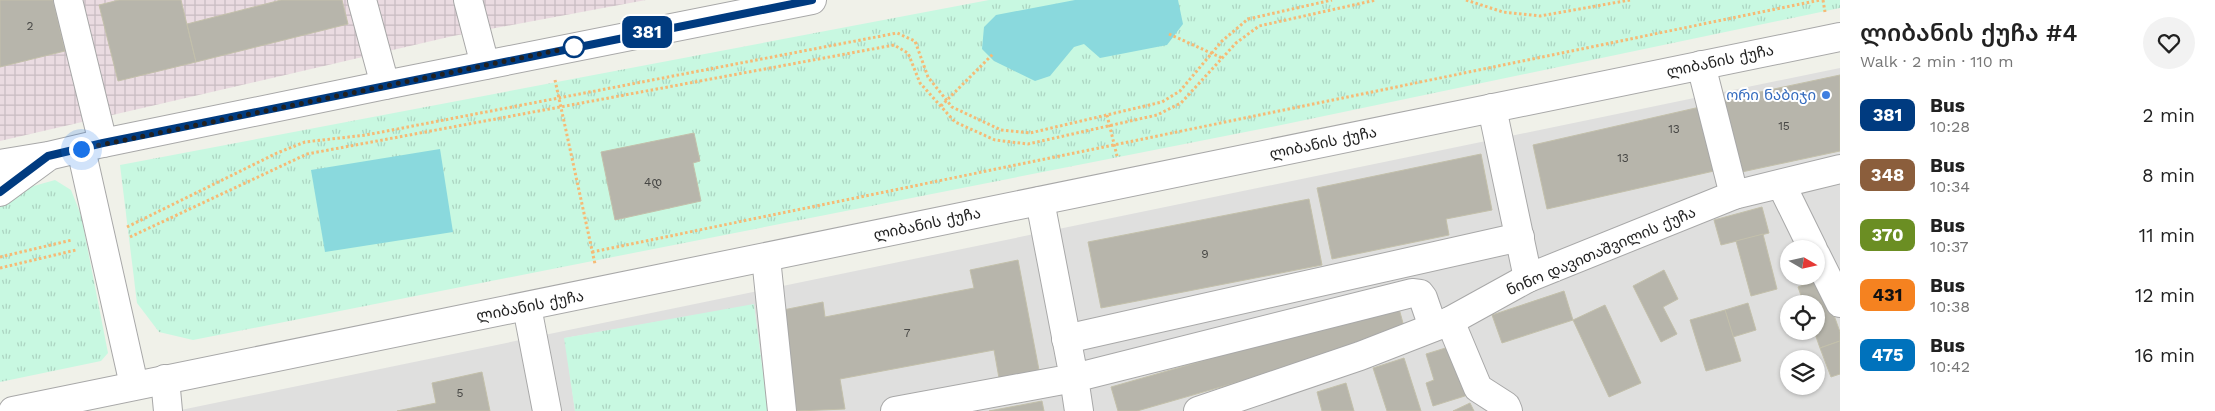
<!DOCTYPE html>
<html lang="en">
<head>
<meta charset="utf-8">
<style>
	:root { --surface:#fff; --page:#f2f2f2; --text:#222; --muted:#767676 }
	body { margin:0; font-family:"Work Sans","Noto Sans Georgian",sans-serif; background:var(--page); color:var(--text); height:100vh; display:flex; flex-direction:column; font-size:19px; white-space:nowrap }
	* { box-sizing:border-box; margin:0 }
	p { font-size:16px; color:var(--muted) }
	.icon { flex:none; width:28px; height:28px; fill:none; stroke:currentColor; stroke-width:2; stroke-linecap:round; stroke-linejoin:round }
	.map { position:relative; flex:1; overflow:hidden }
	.drawer { display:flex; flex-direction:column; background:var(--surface); width:375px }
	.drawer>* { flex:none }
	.badge { padding:0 10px; border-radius:8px; font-size:18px; line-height:32px }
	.needle { width:32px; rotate:99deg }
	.controls { position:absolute; left:1780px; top:240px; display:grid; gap:10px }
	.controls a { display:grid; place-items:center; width:45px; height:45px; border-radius:50%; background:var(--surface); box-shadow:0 1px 4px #0004; font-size:25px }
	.you { position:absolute; width:25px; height:25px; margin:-12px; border:4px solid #fff; border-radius:50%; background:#1a73e8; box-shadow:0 0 0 8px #1a73e833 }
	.map>.badge { position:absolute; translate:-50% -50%; box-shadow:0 0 0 2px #fff }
	.round { display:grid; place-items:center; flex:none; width:52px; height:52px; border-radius:26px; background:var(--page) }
	.summary { display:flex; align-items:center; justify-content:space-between; height:85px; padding:0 20px }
	h1 { font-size:24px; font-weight:600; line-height:38px }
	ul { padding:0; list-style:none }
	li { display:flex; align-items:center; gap:15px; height:60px; padding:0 20px }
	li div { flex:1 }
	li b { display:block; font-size:19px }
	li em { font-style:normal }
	li .badge { min-width:55px; font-weight:700; text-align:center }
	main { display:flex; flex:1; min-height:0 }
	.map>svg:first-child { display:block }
	.residential { fill:#dfdfde; fill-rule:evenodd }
	.industrial { fill:url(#industrial-grid) }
	.park { fill:url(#park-tufts) }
	.pitch { fill:#8ad9dd }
	.building { fill:#b7b5ab; stroke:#c3c0ab }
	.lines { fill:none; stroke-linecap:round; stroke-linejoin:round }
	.minor-casing { stroke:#a8a8a8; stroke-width:30 }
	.path { stroke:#f6ba75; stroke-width:3; stroke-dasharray:2.5 2.5; stroke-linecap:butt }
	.minor { stroke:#fff; stroke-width:28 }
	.line-casing { stroke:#fff; stroke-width:11 }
	.line { stroke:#003b80; stroke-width:8 }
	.walk { stroke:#212121; stroke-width:5; stroke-dasharray:0 9 }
	.stop-dot { fill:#fff; stroke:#003b80; stroke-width:2.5 }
	.shop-dot { fill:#3f7fe0; stroke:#fff; stroke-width:2 }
	.labels { text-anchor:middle; stroke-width:4; stroke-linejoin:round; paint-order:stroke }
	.number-label { font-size:12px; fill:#464644 }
	.street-label { font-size:15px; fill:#212121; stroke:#fff }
	.shop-label { font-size:15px; fill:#366cbe; stroke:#fff; text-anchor:end }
</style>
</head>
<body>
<main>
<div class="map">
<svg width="1840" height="411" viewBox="0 0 1840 411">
	<defs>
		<pattern id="industrial-grid" width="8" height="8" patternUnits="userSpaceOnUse" patternTransform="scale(1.25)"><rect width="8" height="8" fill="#eadbe1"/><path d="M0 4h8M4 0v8" fill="none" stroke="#c8bcc1"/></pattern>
		<pattern id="park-tufts" width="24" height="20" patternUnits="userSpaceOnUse" patternTransform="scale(1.25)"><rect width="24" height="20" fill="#c8f8e1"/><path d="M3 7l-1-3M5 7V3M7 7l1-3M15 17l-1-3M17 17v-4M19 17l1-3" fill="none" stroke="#acd4c1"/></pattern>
	</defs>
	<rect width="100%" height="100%" fill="#f0f1e9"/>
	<path class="residential" d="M 1840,68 L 1840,411 L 768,411 L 754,305 L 565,338 L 575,411 L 176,411 ZM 1789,249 L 1816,249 L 1816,276 L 1789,276 ZM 1789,304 L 1816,304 L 1816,331 L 1789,331 ZM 1789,359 L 1816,359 L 1816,386 L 1789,386 Z"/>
	<path class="industrial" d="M 0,0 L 646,0 L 453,36 L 0,141 Z"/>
	<g class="park">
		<path d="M 989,0 L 1840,0 L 1840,8 L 1286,124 L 193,340 L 159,332 L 137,303 L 120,165 Z"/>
		<path d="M 55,180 L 71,190 L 81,215 L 108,353 L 101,361 L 0,382 L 0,205 L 23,189 Z"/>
		<path d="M 754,304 L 768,411 L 575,411 L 564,338 Z"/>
	</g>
	<g class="pitch">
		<path d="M 1075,0 L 1178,0 L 1183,24 L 1167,45 L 1100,58 L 1084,44 L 1074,47 L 1050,76 L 1035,81 L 994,61 L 982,49 L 984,27 L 996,15 Z"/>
		<path d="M 440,149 L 453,232 L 325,252 L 311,170 Z"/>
	</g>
	<g class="building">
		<path d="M 0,0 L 53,0 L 65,51 L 0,67 Z"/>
		<path d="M 119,0 L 181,0 L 196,62 L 118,81 L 99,5 Z"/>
		<path d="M 281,0 L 342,0 L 348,24 L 196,62 L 187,24 Z"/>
		<path d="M 1840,75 L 1840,151 L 1737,173 L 1722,100 Z"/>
		<path d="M 1700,107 L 1714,171 L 1547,209 L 1533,145 Z"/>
		<path d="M 694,133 L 700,161 L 693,163 L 701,201 L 615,220 L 601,152 Z"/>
		<path d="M 1481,154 L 1492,210 L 1446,219 L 1449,235 L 1332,259 L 1317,188 Z"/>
		<path d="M 1309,199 L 1322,265 L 1101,308 L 1088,242 Z"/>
		<path d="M 1762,207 L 1769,233 L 1721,245 L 1714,220 Z"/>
		<path d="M 1763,234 L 1777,289 L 1751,296 L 1736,241 Z"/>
		<path d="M 1018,260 L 1039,370 L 999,378 L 994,350 L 840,379 L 845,409 L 797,411 L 778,311 L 823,302 L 825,317 L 974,288 L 970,270 Z"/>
		<path d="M 1664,270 L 1678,299 L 1663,307 L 1677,334 L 1661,342 L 1633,286 Z"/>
		<path d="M 1821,279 L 1840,332 L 1840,341 L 1820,348 L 1814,331 L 1816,331 L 1816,304 L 1804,304 L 1798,287 Z"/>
		<path d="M 1564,291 L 1573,320 L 1502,343 L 1492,315 Z"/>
		<path d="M 1748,303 L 1756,330 L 1733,337 L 1725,310 Z"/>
		<path d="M 1398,305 L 1406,334 L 1137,411 L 1118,411 L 1111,387 Z"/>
		<path d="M 1605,305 L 1641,383 L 1609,397 L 1573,320 Z"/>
		<path d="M 1725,310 L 1741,361 L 1706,371 L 1690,320 Z"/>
		<path d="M 1840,341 L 1840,374 L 1831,377 L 1820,348 Z"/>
		<path d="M 1452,346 L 1468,395 L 1433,406 L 1426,383 L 1434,380 L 1426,354 Z"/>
		<path d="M 1404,358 L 1421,411 L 1387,411 L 1373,368 Z"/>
		<path d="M 482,372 L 490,411 L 397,411 L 436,403 L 432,383 Z"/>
		<path d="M 1346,383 L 1354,411 L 1322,411 L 1317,392 Z"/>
		<path d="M 1042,401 L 1044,411 L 989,411 Z"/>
		<path d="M 1470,403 L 1474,411 L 1453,411 Z"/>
	</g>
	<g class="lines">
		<defs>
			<g id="minor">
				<path d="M 68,0 L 103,143"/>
				<path d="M 362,0 L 385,85"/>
				<path d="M 468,0 L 485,65"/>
				<path d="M 1701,65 L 1734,195"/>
				<path d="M 1492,108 L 1528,278"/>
				<path d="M 81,149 L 134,385"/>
				<path d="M 0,164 L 48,156 L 103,143 L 385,85 L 812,0"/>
				<path d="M 1781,184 L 1813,249"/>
				<path d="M 0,192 L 45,159"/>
				<path d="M 1816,255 L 1840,303"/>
				<path d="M 766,258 L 782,411"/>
				<path d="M 527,307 L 547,411"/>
				<path d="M 1450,321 L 1478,388 L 1506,406 L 1508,411"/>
				<path d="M 1066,339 L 1520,237"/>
				<path d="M 165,379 L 168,411"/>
				<path d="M 13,411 L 1840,37"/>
				<path d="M 895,411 L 1074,378 L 1040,201"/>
				<path d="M 1079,411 L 1074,378 L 1412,293 L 1420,294 L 1423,298 L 1433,327"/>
				<path d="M 1198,411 L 1360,356 L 1450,321 L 1528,278 L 1734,195 L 1840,169"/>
			</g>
		</defs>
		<use href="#minor" class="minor-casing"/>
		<g class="path">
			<path d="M 1466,0 L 1503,12 L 1540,16 L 1630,0"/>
			<path d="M 1823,0 L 1825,12"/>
			<path d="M 1169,34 L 1222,58"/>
			<path d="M 555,80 L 595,264"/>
			<path d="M 941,106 L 994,53"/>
			<path d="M 1107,115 L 1117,156"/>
			<path d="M 127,227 L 277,153 L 305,142 L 366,135 L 897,33 L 915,41 L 928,77 L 952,107 L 1001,130 L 1030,133 L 1162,102 L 1180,91 L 1222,41 L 1248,19 L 1332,0"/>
			<path d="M 130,237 L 307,154 L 894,45 L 908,53 L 920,83 L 955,122 L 995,140 L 1028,144 L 1157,115 L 1181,103 L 1236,43 L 1259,26 L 1376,0"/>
			<path d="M 592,252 L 1820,0"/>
			<path d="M 0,257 L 72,240"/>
			<path d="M 0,268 L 76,250"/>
		</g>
		<use href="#minor" class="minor"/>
	</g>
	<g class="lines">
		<defs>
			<path id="line" d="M 0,192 L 48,156 L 103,143 L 812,0"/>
		</defs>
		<use href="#line" class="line-casing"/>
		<use href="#line" class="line"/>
		<path class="walk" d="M 81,149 L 574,47"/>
	</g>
	<circle class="stop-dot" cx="574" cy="47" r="10"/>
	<circle class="shop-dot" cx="1826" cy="95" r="5"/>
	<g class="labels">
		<g class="number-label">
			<text x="30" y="30">2</text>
			<text x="1784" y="130">15</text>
			<text x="1674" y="133">13</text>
			<text x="1623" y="162">13</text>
			<text x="653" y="186">4დ</text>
			<text x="1205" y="258">9</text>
			<text x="907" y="337">7</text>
			<text x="460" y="397">5</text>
		</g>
		<g class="street-label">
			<text transform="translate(1720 61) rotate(-12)" y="5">ლიბანის ქუჩა</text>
			<text transform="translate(1323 143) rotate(-12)" y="5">ლიბანის ქუჩა</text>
			<text transform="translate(927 224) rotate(-12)" y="5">ლიბანის ქუჩა</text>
			<text transform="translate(1601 251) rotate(-23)" y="5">ნინო დავითაშვილის ქუჩა</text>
			<text transform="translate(530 306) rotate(-11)" y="5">ლიბანის ქუჩა</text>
		</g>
		<g class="shop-label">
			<text x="1816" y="100">ორი ნაბიჯი</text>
		</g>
	</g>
</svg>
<div class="controls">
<a><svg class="needle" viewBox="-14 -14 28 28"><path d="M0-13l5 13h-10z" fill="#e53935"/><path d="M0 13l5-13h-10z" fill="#767676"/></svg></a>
<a><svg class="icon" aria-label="locate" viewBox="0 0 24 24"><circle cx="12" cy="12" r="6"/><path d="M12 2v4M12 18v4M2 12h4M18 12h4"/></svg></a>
<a><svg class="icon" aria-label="layers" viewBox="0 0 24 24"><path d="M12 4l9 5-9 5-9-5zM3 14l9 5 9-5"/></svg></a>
</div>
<div class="you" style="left:81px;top:149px"></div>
<b class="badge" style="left:647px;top:32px;background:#003b80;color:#fff">381</b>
</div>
<section class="drawer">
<div class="summary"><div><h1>ლიბანის ქუჩა #4</h1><p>Walk · 2 min · 110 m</p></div><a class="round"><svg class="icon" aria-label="heart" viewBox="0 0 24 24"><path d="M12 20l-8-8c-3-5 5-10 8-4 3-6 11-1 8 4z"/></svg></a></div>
<ul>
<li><span class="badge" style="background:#003b80;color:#fff">381</span><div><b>Bus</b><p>10:28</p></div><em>2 min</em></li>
<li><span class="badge" style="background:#8b5e3c;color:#fff">348</span><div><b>Bus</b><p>10:34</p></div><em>8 min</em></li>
<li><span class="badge" style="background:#6b8e23;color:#fff">370</span><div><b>Bus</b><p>10:37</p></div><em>11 min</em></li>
<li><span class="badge" style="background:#f58220;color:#111">431</span><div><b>Bus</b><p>10:38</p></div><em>12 min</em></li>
<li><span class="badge" style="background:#0072bc;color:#fff">475</span><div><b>Bus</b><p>10:42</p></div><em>16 min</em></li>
</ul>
</section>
</main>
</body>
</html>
